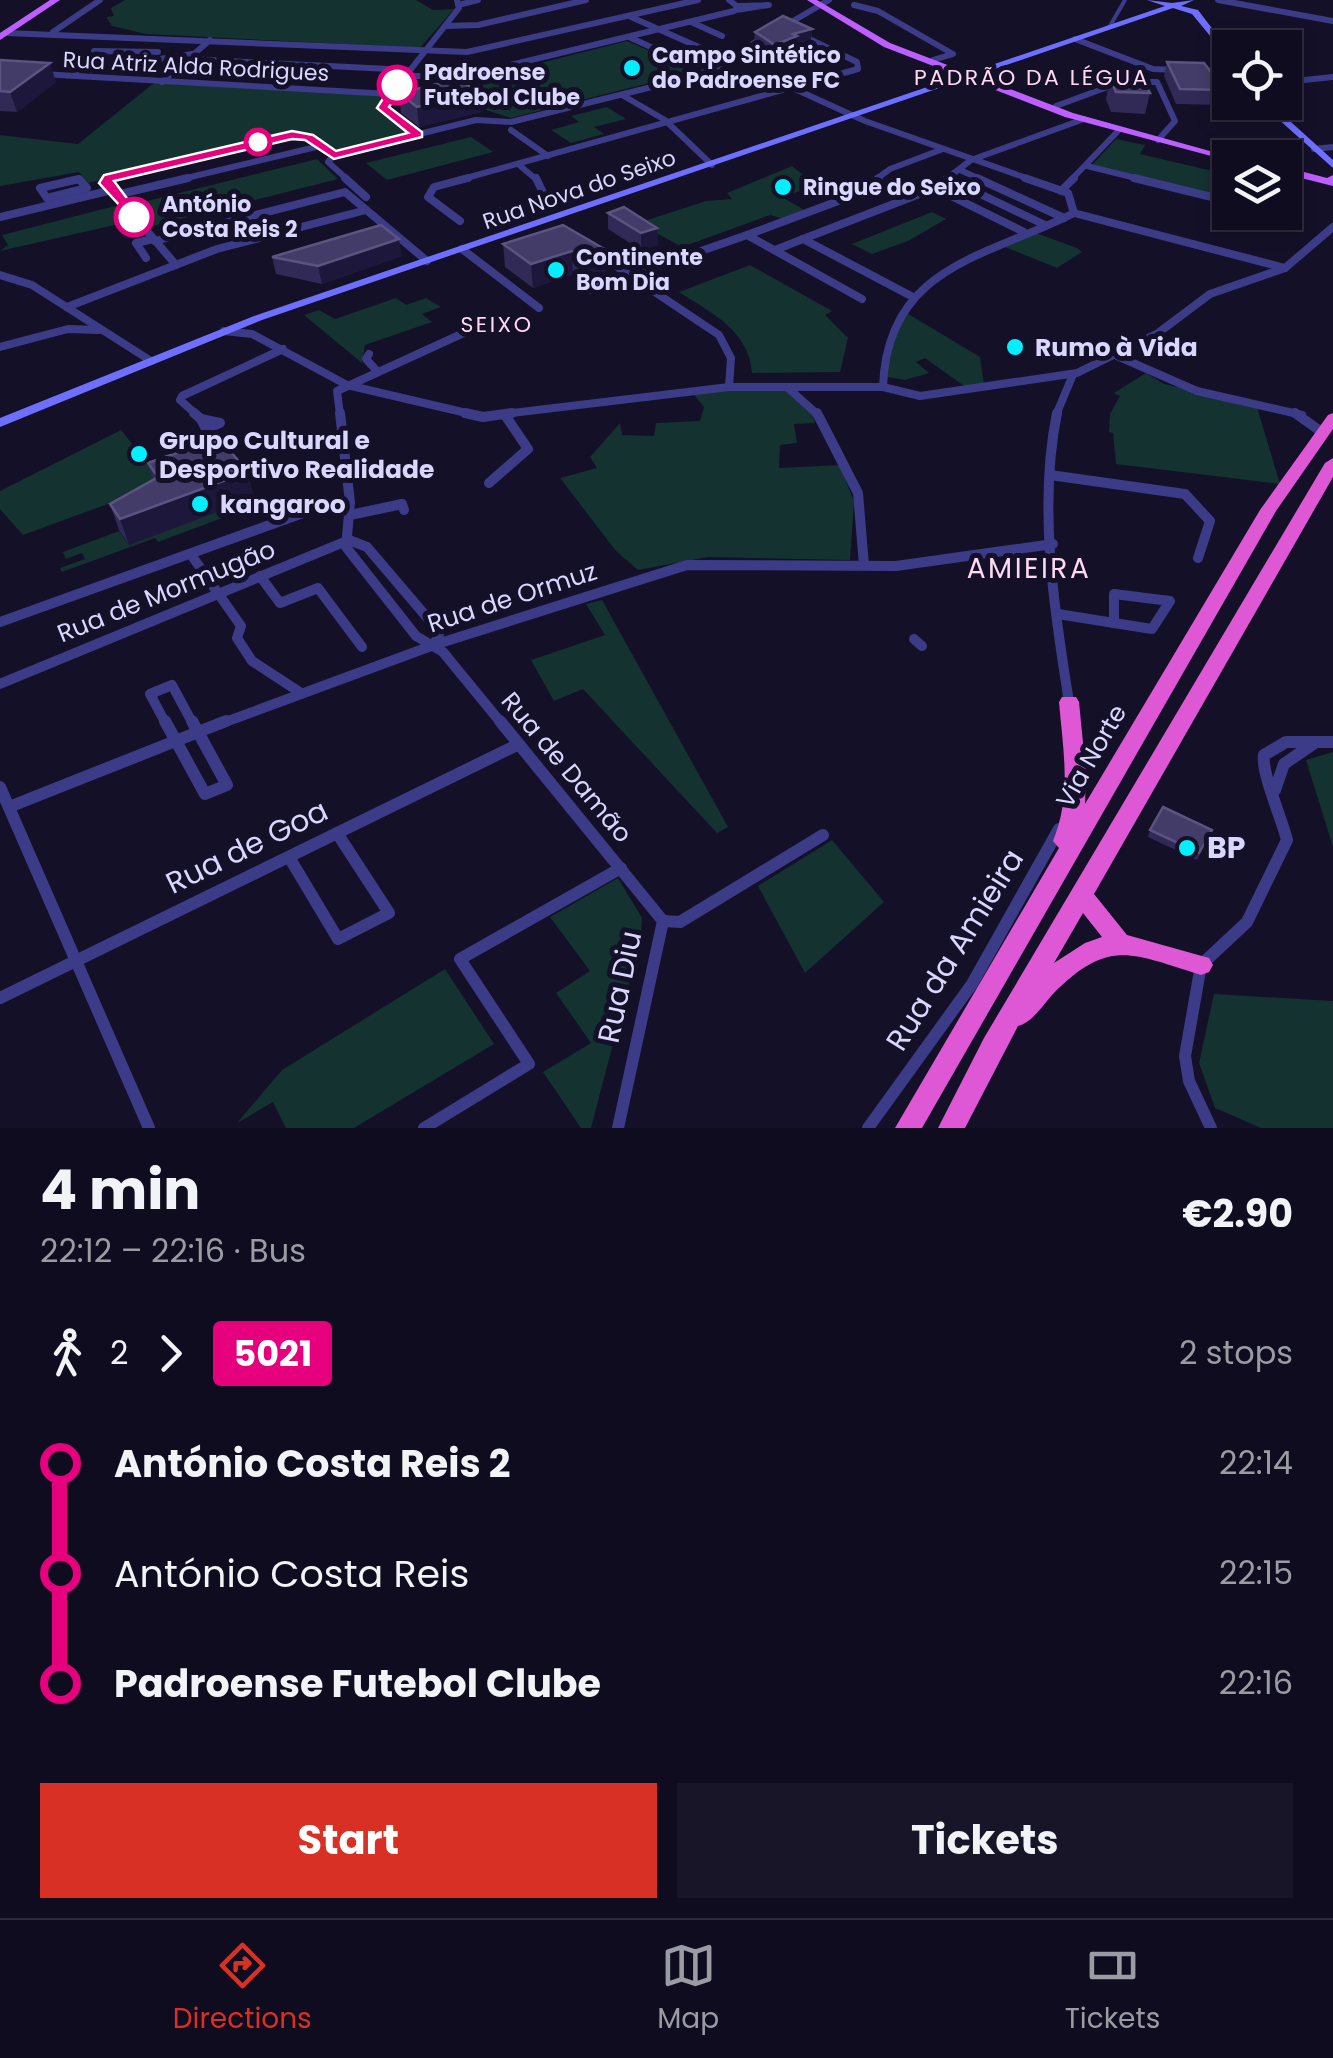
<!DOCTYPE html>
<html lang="en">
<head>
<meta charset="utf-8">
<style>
	:root { --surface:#0e0c1e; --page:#171527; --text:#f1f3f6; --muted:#9b9ba4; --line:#2e2c3c; --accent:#d93025 }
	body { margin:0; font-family:Poppins,sans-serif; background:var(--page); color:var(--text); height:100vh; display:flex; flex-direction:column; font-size:38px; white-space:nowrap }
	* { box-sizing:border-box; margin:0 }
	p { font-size:32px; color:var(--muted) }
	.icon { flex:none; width:55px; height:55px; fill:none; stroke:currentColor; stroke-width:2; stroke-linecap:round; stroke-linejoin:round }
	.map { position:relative; height:1128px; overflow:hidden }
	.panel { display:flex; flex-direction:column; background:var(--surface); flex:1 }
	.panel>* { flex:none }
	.badge { padding:0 20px; border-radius:8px; font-size:35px; line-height:65px }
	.buttons { position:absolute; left:1212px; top:30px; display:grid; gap:20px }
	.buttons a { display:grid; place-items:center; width:90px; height:90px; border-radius:0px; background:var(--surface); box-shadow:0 5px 15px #0003,0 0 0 2px var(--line); font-size:50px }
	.map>.badge { position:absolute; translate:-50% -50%; box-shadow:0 0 0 5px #fff }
	.legs { display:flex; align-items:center; gap:15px; height:110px; padding:0 40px; font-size:32px }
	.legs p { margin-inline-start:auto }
	.summary { display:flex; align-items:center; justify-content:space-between; height:170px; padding:0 40px }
	h1 { font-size:55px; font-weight:700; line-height:75px }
	.primary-button { display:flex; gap:20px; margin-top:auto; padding:20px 40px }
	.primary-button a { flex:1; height:115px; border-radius:0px; background:var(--accent); color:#fff; font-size:40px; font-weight:700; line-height:115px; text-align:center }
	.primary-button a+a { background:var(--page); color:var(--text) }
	ul { padding:0 40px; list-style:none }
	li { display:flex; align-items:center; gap:35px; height:110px; font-size:38px }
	li i { display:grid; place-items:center; width:15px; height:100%; margin:0 12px; background:currentColor }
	li i::after { content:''; width:25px; height:25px; margin:-12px; border:8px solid; border-radius:50%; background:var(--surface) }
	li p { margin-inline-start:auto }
	li:first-child i { background:linear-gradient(#0000 50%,currentColor 0) }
	li:last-child i { background:linear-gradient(currentColor 50%,#0000 0) }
	.menu { display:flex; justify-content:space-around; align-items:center; height:140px; border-top:2px solid var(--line); background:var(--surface); font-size:28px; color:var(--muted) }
	.menu a { display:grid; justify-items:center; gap:5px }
	.menu .on { color:var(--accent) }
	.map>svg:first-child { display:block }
	.green { fill:#133230 }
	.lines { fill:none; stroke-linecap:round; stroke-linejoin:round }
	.pedestrian { stroke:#3b3b87; stroke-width:4 }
	.minor-far3 { stroke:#3b3b87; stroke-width:6 }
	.minor-far2 { stroke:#3b3b87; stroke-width:8 }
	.minor-far1 { stroke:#3b3b87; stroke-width:10 }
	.minor { stroke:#3b3b87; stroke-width:12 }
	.secondary { fill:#6e6fff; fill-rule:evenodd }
	.primary { fill:#bd5eff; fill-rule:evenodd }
	.trunk { fill:#de58d5; fill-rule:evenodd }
	.wall { fill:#312956 }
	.shaded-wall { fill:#1d173c }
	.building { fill:#433c68; stroke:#5b5480; stroke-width:2.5 }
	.line-1 { fill:#e6007e; stroke:#fff; stroke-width:2.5 }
	.poi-dot { fill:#03eeff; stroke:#131028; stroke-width:4 }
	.stop-1-dot { fill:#fff; stroke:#e6007e; stroke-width:5 }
	.labels { text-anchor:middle; stroke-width:10; stroke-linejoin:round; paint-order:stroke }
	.far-poi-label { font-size:22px; font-weight:bold; fill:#dad7ff; stroke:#131028; text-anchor:start }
	.far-street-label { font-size:22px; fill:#dad7ff; stroke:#131028 }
	.far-stop-label { font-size:22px; font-weight:bold; fill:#dad7ff; stroke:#131028; text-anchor:start }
	.far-neighbourhood-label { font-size:22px; letter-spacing:2.5px; fill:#ffd9f2; stroke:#131028 }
	.poi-label { font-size:25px; font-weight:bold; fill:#dad7ff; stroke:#131028; text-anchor:start }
	.street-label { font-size:25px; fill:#dad7ff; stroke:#131028 }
	.neighbourhood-label { font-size:28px; letter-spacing:2.5px; fill:#ffd9f2; stroke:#131028 }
	.near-street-label { font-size:30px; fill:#dad7ff; stroke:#131028 }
	.near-poi-label { font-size:30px; font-weight:bold; fill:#dad7ff; stroke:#131028; text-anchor:start }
</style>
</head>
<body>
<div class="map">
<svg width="1333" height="1128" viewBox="0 0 1333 1128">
	<rect width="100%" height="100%" fill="#131028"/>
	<g class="green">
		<path d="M 125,0 L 416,0 L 433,10 L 454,9 L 420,48 L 146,34 L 112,26 L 106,17 L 114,16 L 111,8 Z"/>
		<path d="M 627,41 L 697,71 L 511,118 L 486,110 L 450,86 Z"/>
		<path d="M 154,83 L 381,96 L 378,109 L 408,132 L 340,151 L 308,134 L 292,133 L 88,183 L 79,172 L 0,186 L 0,135 L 78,144 Z"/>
		<path d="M 607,107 L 626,119 L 594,127 L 604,134 L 571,143 L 551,130 L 579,122 L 571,116 Z"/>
		<path d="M 471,137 L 493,152 L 387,180 L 366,163 Z"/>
		<path d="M 1116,139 L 1145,145 L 1140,154 L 1230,175 L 1214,195 L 1092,165 Z"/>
		<path d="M 317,159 L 338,179 L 149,227 L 131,205 Z"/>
		<path d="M 792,166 L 817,186 L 838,193 L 806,189 L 782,197 L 806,211 L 784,219 L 770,215 L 682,247 L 638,223 L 706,201 L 732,199 L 727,193 Z"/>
		<path d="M 115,206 L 128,222 L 0,251 L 8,245 L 2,235 Z"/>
		<path d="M 932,212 L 946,219 L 908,241 L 872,254 L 852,244 Z"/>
		<path d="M 1033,232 L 1077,248 L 1082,252 L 1057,268 L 1000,245 Z"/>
		<path d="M 750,265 L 832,311 L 825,315 L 848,338 L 840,372 L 752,373 C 749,330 711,313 679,292 Z"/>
		<path d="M 396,298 L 406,305 L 426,298 L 441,307 L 422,314 L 432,322 L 365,345 L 362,363 L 304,315 L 319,310 L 335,319 Z"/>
		<path d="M 905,312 L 980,357 L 984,384 L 967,388 L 925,358 L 916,362 L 929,373 L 905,380 L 887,377 L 887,357 Z"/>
		<path d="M 1146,373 L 1164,384 L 1256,404 L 1280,484 L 1116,464 L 1113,433 L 1109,432 L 1110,414 L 1120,396 L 1114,393 Z"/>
		<path d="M 787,390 L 812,413 L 815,423 L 794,424 L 797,443 L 780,445 L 779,468 L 840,465 L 854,502 L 850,560 L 708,557 L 638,570 L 616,551 L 560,478 L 597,468 L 590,457 L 620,423 L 622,435 L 654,436 L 656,423 L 700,421 L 704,407 L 691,391 Z"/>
		<path d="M 121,430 L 149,465 L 157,486 L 23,535 L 0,509 L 0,491 Z"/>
		<path d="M 253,498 L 267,516 L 254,506 L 158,542 L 155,538 L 62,572 L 60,568 L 85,559 L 82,553 L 66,559 L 63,552 L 119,531 L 129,545 Z"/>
		<path d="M 602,600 L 728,827 L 717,833 L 583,689 L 554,701 L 531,660 L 605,635 L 586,604 Z"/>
		<path d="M 1333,752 L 1333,847 L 1306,760 Z"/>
		<path d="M 832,840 L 884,902 L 805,973 L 758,886 Z"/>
		<path d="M 618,878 L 642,918 L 641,937 L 591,1128 L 581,1128 L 543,1072 L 591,1043 L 556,993 L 590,971 L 550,917 Z"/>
		<path d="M 445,969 L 494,1044 L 354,1128 L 286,1128 L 273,1102 L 237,1123 L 282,1070 Z"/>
		<path d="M 1214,994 L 1333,1001 L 1333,1128 L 1261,1128 L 1215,1108 L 1199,1063 Z"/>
	</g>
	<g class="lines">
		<path class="pedestrian" d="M 1110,26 L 1125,0"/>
		<g class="minor-far3">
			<path d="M 1218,0 L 1333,21"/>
			<path d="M 458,5 L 478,0"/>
			<path d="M 854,5 L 878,11 L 953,54 L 933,60"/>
			<path d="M 736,10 L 769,5 L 738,6"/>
			<path d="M 631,17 L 728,60"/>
			<path d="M 691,22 L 722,36"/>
			<path d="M 445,26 L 478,25 L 586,0"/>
			<path d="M 783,27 L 829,0"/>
			<path d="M 53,32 L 100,0"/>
			<path d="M 6,33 L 467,52 L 698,0"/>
			<path d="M 631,38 L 693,66 L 706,62"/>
			<path d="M 1075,39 L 1153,69 L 1179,70"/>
			<path d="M 94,51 L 158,52"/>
			<path d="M 187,59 L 409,70"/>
			<path d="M 1201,71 L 1230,72"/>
			<path d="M 76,72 L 192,54"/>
			<path d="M 41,74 L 390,94"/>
			<path d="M 405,76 L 465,76 L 734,11 L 738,7 L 729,0"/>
			<path d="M 162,82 L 210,40"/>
			<path d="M 1285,82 L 1333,77"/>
			<path d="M 797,90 L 865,121 L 1032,180"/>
			<path d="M 622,95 L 665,120 L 712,165"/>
			<path d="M 1056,106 L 1121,82 L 1157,82 L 1175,121 L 1158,140"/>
			<path d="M 511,130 L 548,156"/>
			<path d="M 418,135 L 382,106 L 459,8 L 457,0"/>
			<path d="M 1314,149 L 1333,147"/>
			<path d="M 334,155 L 476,120 L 511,122 L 692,77 L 721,65 L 763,37"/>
			<path d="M 334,155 L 328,162 L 348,180"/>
			<path d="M 518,164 L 537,180"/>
			<path d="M 1087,166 L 1144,180"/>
			<path d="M 960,170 L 982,180"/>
			<path d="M 74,180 L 80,180"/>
			<path d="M 108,180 L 292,135 L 309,137 L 334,155"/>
			<path d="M 178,180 L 320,146"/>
			<path d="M 459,180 L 858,69 L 857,62 L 801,35"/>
			<path d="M 875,180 L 890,169 L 943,149"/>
			<path d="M 945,180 L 971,160 L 1084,119"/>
			<path d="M 1071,180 L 1118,131"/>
		</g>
		<g class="minor-far2">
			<path d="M 110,178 L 106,183 L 176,265"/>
			<path d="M 345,178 L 366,197"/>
			<path d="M 977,178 L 1064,218"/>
			<path d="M 1025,178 L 1068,193 L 1074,213"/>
			<path d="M 1134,178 L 1228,201"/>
			<path d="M 79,179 L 87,188 L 47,198 L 40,188 Z"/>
			<path d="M 949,179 L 1045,225"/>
			<path d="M 935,188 L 1024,232"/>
			<path d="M 1061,191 L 1074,178"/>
			<path d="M 116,195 L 188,178"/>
			<path d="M 47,198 L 52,204"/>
			<path d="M 1074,213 L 1285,268"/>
			<path d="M 484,216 L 546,199 L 536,178"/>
			<path d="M 0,217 L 112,190"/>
			<path d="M 460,221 L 428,197 L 434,187 L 468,178"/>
			<path d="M 803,239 L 935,188 L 948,178"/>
			<path d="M 155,241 L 345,192 L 427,261"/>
			<path d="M 462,249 L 539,308"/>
			<path d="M 775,250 L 803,239 L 913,297"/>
			<path d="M 598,254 L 719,335 L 731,358 L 729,387"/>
			<path d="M 146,258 L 136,243 L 153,239"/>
			<path d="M 0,275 L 32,285 L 151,361"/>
			<path d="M 589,290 L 747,235"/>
			<path d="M 862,299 L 747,235 L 857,194 L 879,178"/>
			<path d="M 67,307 L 217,249 L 366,210"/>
			<path d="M 224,331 L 252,334 L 347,385 L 475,415"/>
			<path d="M 0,347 L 68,329 L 98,330"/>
			<path d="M 369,354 L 366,359 L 376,370"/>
			<path d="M 1117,356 L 1197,391 L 1302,415"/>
			<path d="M 787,387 L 818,415"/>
			<path d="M 883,387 C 887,265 988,257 1074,213"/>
			<path d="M 197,415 L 180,400 L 182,396 L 283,349"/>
			<path d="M 340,415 L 337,391 L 468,331"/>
			<path d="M 495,415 L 729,387 L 883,387 L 920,396 L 1077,373 L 1158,333 L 1210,294 L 1285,268 L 1333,227"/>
			<path d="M 1056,415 L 1072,377"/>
		</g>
		<g class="minor-far1">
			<path d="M 194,413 L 201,419"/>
			<path d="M 340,413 L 350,503 L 346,547 L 416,636 L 443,652 L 502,724"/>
			<path d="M 465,413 L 483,417 L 512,413"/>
			<path d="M 817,413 L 858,493 L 864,565"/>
			<path d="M 1057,413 C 1038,506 1054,609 1069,702"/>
			<path d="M 1295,413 L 1323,433"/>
			<path d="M 201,419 L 220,423 L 206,429 Z"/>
			<path d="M 1050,475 L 1185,494 L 1210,521 L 1198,558"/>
			<path d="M 489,483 L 528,449 L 505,415"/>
			<path d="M 350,515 L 402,504 L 404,510"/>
			<path d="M 349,540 L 367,547 L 436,628 L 439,635 L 434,644"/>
			<path d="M 192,556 L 241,626 L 237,638 L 252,661 L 301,693"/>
			<path d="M 260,576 L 280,603 L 318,588 L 362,647"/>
			<path d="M 1114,594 L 1170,601 L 1152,629 L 1114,623 Z"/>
			<path d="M 1058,614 L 1114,623"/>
			<path d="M 0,622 L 303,513"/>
			<path d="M 914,639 L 922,646"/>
			<path d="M 0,684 L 349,540"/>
			<path d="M 166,724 L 150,694 L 172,685 L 193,724"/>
			<path d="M 220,724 L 434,645 L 687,565 L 896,566 L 1053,544"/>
		</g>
		<g class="minor">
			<path d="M 165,721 L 205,794 L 227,785 L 192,721"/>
			<path d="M 500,721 L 663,921"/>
			<path d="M 0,787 L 149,1128"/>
			<path d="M 1275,790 L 1284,764 L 1313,744"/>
			<path d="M 9,807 L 226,721"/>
			<path d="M 289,857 L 338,939 L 389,913 L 337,833"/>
			<path d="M 663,921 L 680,922 L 823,835"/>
			<path d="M 0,998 L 517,745"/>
			<path d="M 424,1128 L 529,1064 L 460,959 L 621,868"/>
			<path d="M 618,1128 L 663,921"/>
			<path d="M 868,1128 L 972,984 L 1059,829"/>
			<path d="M 1211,1128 L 1189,1081 L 1185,1056 L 1201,965 L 1247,922 L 1287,840 C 1282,819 1261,772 1264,755 L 1286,742 L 1333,742"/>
		</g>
		<g class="secondary">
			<path d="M 1147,0 L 1172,3 L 1194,0 L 1181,6 L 1198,10 L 1230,52 L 1230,60 L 1192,14 L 1173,8 L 262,320 L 0,427 L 0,418 L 254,316 L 1165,6 Z"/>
			<path d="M 1259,102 L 1269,102 L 1333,160 L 1333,168 Z"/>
		</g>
		<g class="primary">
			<path d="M 50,0 L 60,0 L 0,40 L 0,33 Z"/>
			<path d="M 807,0 L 817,0 L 890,43 L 1073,113 L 1235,158 L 1230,158 L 1230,161 L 1065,117 L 884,47 Z"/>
			<path d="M 1285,167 L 1327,178 L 1333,175 L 1333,186 L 1285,174 Z"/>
		</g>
		<g class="trunk">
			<path d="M 1333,413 L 1333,429 L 1276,511 L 922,1128 L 895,1128 L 1059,848 L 1053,841 C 1072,795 1063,750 1059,702 L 1062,697 L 1076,697 L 1079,702 L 1086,773 L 1085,804 L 1260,510 L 1328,415 Z"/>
			<path d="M 1333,458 L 1333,477 L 1094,894 L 1127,935 L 1209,958 L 1213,965 L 1209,972 L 1201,975 C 1132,954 1109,937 1052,995 C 1042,1006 1033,1022 1018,1026 L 965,1128 L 938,1128 L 984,1038 L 1325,463 ZM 1083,913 L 1102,937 L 1085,943 L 1054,963 Z"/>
		</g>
	</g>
	<g class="wall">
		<path d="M 812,29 L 810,48 L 796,52 L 796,55 L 774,64 L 754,51 L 755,32 Z"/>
		<path d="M 0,60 L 56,82 L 17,112 L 0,111 Z"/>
		<path d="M 1167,62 L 1225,90 L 1221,105 L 1176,104 L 1164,76 Z"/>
		<path d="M 1110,79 L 1150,93 L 1145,114 L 1111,112 L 1106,99 Z"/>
		<path d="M 399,93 L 481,112 L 419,127 L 401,113 Z"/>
		<path d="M 608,213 L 657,228 L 658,245 L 641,250 L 608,229 Z"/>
		<path d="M 563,225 L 607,273 L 584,281 L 573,274 L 533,288 L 505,267 L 503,244 Z"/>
		<path d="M 402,256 L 322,284 L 276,274 L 272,257 Z"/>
		<path d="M 148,463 L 254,498 L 129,545 L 119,530 L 110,504 L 153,480 Z"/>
		<path d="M 1150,830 L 1212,830 L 1197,860 L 1148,837 Z"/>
	</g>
	<g class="shaded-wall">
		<path d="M 812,29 L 810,48 L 796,52 L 796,55 L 774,64 L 775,45 L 793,34 Z"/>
		<path d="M 50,63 L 56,82 L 17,112 L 10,92 Z"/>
		<path d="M 479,92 L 481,112 L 419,127 L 417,107 Z"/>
		<path d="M 657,228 L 658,245 L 641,250 L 641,233 Z"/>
		<path d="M 399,239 L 402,256 L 322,284 L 318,266 Z"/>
		<path d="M 606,250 L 607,273 L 584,281 L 583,258 Z"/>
		<path d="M 572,251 L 573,274 L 533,288 L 531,264 Z"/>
		<path d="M 248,472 L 254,498 L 129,545 L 120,519 Z"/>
	</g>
	<g class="building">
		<path d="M 783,16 L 812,29 L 793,34 L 797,36 L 775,45 L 755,32 Z"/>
		<path d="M 0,60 L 50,63 L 10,92 L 0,91 Z"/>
		<path d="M 1167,62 L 1204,63 L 1225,90 L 1180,89 Z"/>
		<path d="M 1142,78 L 1150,93 L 1116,92 L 1110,79 Z"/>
		<path d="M 458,79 L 479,92 L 417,107 L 399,93 Z"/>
		<path d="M 624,207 L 657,228 L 641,233 L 608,213 Z"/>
		<path d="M 381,225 L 399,239 L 318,266 L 272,257 Z"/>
		<path d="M 563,225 L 606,250 L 583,258 L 572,251 L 531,264 L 503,244 Z"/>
		<path d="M 219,438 L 248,472 L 120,519 L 110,504 L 158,477 L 148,463 Z"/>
		<path d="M 1163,807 L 1212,830 L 1199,853 L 1150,830 Z"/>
	</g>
	<path class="line-1" d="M 393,83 L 403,85 L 389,107 L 422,132 L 422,137 L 334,159 L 305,140 L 292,139 L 114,181 L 141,217 L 134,221 L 99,183 L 104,175 L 292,131 L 313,135 L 336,151 L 408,133 L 377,108 Z"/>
	<g class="poi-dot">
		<circle cx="632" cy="68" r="10"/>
		<circle cx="783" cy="187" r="10"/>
		<circle cx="556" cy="270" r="10"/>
		<circle cx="1015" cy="347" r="10"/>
		<circle cx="139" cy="454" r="10"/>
		<circle cx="200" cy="504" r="10"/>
		<circle cx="1187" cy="848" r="10"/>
	</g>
	<g class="stop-1-dot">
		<circle cx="397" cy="85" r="18"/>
		<circle cx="258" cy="142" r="12"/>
		<circle cx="134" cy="217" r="18"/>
	</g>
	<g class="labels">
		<g class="far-poi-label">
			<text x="652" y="63">Campo Sintético<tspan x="652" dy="25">do Padroense FC</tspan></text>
			<text x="803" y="195">Ringue do Seixo</text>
			<text x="576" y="265">Continente<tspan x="576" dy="25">Bom Dia</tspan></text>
		</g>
		<g class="far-street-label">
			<text transform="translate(196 66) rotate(3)" y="8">Rua Atriz Alda Rodrigues</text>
			<text transform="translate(579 189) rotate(-19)" y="8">Rua Nova do Seixo</text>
		</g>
		<g class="far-stop-label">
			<text x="424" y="80">Padroense<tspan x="424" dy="25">Futebol Clube</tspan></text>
			<text x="162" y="212">António<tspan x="162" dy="25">Costa Reis 2</tspan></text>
		</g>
		<g class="far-neighbourhood-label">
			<text x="1032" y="85">PADRÃO DA LÉGUA</text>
			<text x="497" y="332">SEIXO</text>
		</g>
		<g class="poi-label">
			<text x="1035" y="356">Rumo à Vida</text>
			<text x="159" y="449">Grupo Cultural e<tspan x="159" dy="29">Desportivo Realidade</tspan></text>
			<text x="220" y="513">kangaroo</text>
		</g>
		<g class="street-label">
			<text transform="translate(166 591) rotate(-22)" y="9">Rua de Mormugão</text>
			<text transform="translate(512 597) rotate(-18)" y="9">Rua de Ormuz</text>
			<text transform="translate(1091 756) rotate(-60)" y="9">Via Norte</text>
			<text transform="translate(567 767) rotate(50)" y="9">Rua de Damão</text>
		</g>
		<g class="neighbourhood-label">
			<text x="1029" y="578">AMIEIRA</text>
		</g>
		<g class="near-street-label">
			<text transform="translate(247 847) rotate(-26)" y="10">Rua de Goa</text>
			<text transform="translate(955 950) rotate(-58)" y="10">Rua da Amieira</text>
			<text transform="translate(620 987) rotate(-78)" y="10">Rua Diu</text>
		</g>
		<g class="near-poi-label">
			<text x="1207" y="858">BP</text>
		</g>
	</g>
</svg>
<div class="buttons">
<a><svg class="icon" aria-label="locate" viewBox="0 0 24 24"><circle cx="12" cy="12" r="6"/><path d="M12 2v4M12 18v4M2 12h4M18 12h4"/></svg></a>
<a><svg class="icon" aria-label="layers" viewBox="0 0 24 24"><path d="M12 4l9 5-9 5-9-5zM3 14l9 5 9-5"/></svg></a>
</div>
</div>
<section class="panel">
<div class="summary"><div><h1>4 min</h1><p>22:12 – 22:16 · Bus</p></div><b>€2.90</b></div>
<div class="legs"><svg class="icon" aria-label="walk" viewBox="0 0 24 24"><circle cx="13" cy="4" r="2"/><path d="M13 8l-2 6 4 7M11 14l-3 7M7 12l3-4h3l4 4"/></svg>2<svg class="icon" aria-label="forward" viewBox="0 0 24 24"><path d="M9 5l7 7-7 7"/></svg><b class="badge" style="background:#e6007e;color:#fff">5021</b><p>2 stops</p></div>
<ul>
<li><i style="color:#e6007e"></i><b>António Costa Reis 2</b><p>22:14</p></li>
<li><i style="color:#e6007e"></i><span>António Costa Reis</span><p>22:15</p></li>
<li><i style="color:#e6007e"></i><b>Padroense Futebol Clube</b><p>22:16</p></li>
</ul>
<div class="primary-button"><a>Start</a><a>Tickets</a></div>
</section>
<nav class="menu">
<a class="on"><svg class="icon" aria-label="directions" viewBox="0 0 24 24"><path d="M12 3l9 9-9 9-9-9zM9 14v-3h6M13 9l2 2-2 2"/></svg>Directions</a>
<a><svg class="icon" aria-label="map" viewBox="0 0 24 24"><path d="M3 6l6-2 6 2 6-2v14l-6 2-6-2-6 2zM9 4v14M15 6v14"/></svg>Map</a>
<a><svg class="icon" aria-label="tickets" viewBox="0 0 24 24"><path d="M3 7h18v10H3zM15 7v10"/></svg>Tickets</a>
</nav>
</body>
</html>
